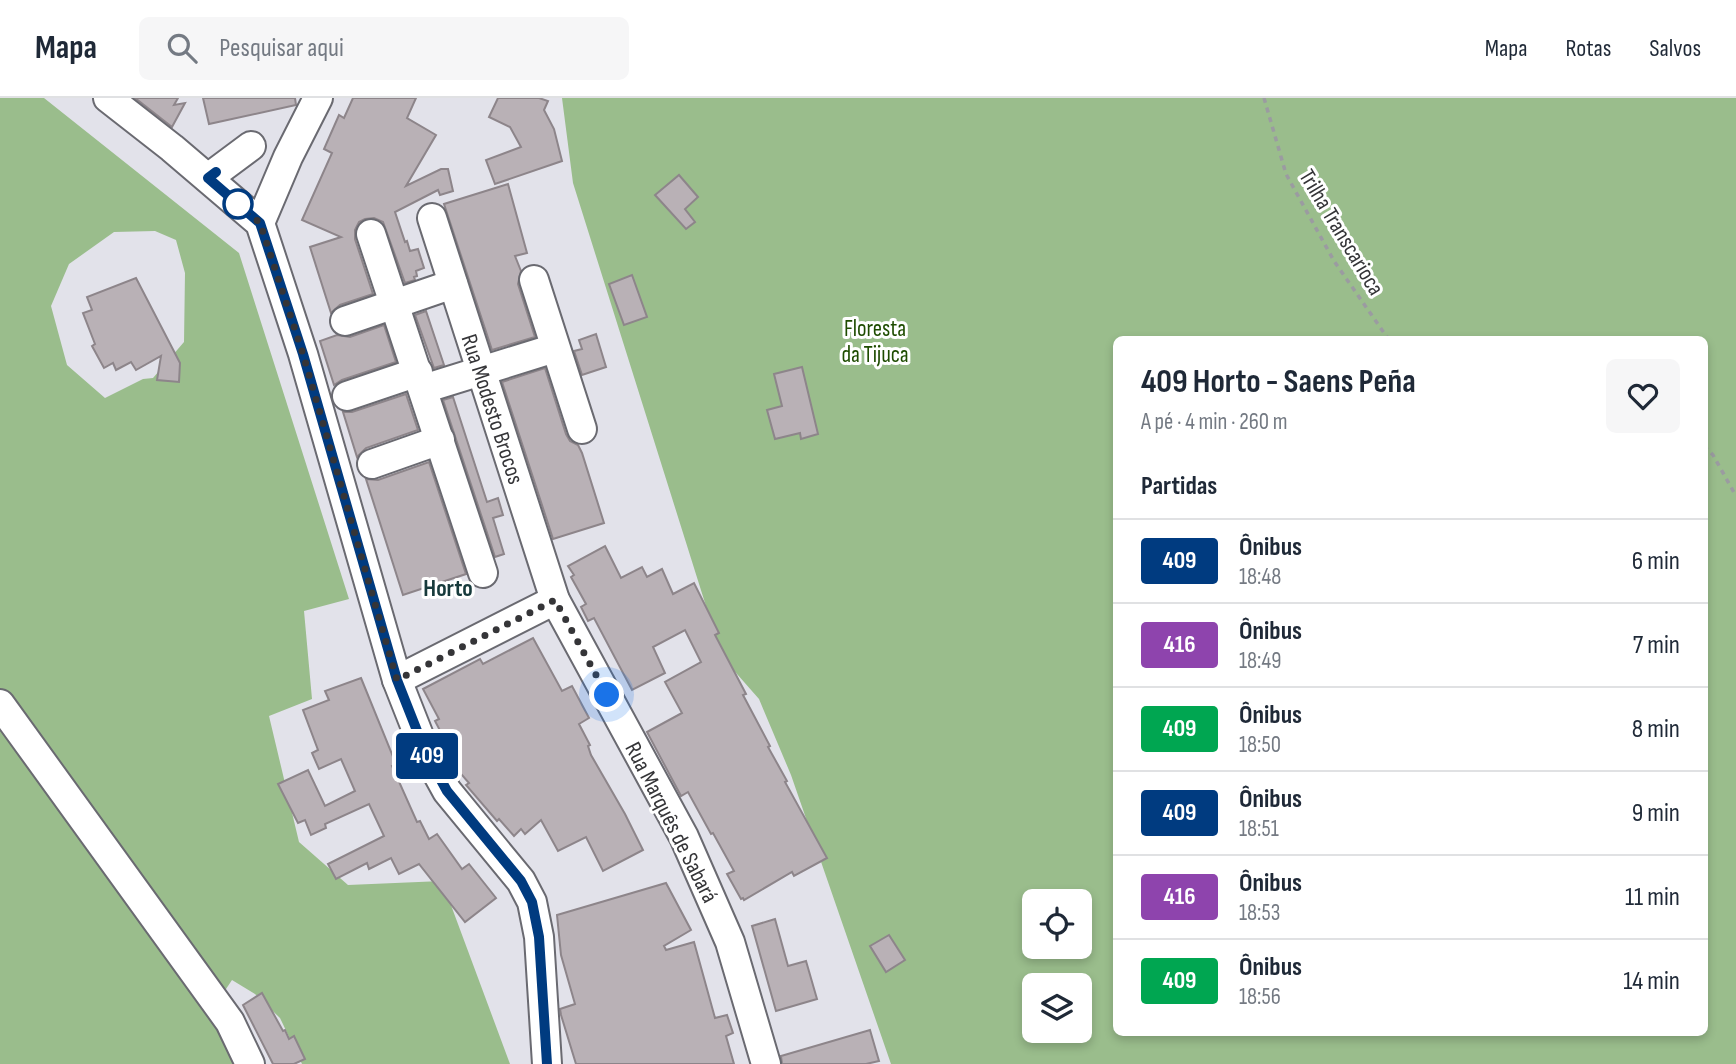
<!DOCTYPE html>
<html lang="pt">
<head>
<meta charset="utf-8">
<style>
	:root { --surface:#fff; --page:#f6f6f7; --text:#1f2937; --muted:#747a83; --line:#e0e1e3 }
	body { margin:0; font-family:"Sofia Sans Condensed",sans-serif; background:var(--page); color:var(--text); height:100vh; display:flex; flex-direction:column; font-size:26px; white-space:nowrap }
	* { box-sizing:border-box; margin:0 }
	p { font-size:23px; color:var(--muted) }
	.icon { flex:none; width:38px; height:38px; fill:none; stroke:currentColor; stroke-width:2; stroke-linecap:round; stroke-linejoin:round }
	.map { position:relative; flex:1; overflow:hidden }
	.details { position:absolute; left:1113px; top:238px; width:595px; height:700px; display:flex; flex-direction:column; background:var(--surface); border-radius:10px; box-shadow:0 4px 10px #0003 }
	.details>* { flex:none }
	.badge { padding:0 14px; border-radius:5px; font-size:24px; line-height:46px }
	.tools { position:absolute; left:1022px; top:791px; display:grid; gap:14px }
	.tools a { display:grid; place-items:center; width:70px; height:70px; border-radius:10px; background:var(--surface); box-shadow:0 4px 10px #0003; font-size:35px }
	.you { position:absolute; width:35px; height:35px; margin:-18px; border:5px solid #fff; border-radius:50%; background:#1a73e8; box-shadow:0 0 0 10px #1a73e833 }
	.map>.badge { position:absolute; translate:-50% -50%; box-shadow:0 0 0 4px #fff }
	h2 { padding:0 28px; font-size:26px; line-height:63px }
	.round { display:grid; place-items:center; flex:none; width:74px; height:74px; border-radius:10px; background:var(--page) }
	.headline { display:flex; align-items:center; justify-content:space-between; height:119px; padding:0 28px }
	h1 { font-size:33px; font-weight:700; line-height:52px }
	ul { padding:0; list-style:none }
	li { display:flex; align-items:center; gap:21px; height:84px; padding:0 28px; border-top:2px solid var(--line) }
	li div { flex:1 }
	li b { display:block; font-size:26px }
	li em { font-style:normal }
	li .badge { min-width:77px; font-weight:700; text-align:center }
	header { display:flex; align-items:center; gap:42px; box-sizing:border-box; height:98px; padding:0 35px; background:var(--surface); border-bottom:2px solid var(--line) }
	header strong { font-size:33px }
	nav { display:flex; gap:38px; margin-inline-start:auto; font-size:24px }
	.search { width:490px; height:63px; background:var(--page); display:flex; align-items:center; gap:18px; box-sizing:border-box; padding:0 24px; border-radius:10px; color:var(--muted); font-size:26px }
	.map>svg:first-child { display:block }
	.green { fill:#9abd8c; fill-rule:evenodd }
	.building { fill:#b9b1b6; stroke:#8d858a; stroke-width:2 }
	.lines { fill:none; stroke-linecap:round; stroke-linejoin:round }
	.minor-casing { stroke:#6a6a71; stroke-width:32 }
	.path { stroke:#9b9ba1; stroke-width:3.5; stroke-dasharray:5 5; stroke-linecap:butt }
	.minor { stroke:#fff; stroke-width:28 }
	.line-casing { stroke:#fff; stroke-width:16 }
	.line { stroke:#003b80; stroke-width:10 }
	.walk { stroke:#353538; stroke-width:7; stroke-dasharray:0 12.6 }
	.stop-dot { fill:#fff; stroke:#003b80; stroke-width:3.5 }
	.labels { text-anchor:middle; stroke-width:6; stroke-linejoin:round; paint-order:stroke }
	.street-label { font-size:23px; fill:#353538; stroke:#fff }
	.park-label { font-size:23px; fill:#1e4c00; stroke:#fff }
	.neighbourhood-label { font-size:24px; font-weight:bold; fill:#173a3c; stroke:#fff }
</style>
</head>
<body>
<header>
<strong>Mapa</strong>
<div class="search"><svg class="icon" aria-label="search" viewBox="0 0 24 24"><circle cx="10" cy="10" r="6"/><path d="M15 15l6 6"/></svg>Pesquisar aqui</div>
<nav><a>Mapa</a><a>Rotas</a><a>Salvos</a></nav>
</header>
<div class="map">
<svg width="1736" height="966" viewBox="0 0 1736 966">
	<rect width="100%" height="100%" fill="#e2e2ea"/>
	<g class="green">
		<path d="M 0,0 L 44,0 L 239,155 L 349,501 L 304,513 L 312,601 L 269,618 L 299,744 L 348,787 L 442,783 L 510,966 L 302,966 L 280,920 L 255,896 L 232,882 L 216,906 L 237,966 L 0,966 ZM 155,133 L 176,142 L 185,175 L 184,244 L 153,280 L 143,281 L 105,300 L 67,267 L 51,208 L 69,166 L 114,134 Z"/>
		<path d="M 562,0 L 1736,0 L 1736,966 L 891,966 L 791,677 L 759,601 L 722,559 L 573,85 ZM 1116,242 L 1704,242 L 1704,934 L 1116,934 ZM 1034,803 L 1080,803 L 1080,849 L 1034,849 ZM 1034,887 L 1080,887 L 1080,933 L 1034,933 Z"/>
	</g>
	<g class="building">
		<path d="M 135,0 L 178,0 L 174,7 L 185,5 L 172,29 Z"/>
		<path d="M 203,0 L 295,0 L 296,7 L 209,26 Z"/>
		<path d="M 353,0 L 416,0 L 407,20 L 436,37 L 406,88 L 441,71 L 448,71 L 453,93 L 440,97 L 438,92 L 395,114 L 405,144 L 407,143 L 410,153 L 418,151 L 424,170 L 416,173 L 417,178 L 414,179 L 415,182 L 405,185 L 383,124 L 374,120 L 365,121 L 359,124 L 355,132 L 355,141 L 373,196 L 340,207 L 331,215 L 310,149 L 341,139 L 302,122 L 332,55 L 324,51 L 339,17 L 344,20 Z"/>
		<path d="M 498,0 L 539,0 L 548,3 L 544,12 L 554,31 L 562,63 L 495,86 L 486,62 L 521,49 L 510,29 L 489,19 Z"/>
		<path d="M 679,77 L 698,99 L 685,111 L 695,124 L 686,131 L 655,97 Z"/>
		<path d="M 508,86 L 527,155 L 515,158 L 521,173 L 518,186 L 535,239 L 492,252 L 444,106 Z"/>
		<path d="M 632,177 L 647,219 L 624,227 L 609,186 Z"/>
		<path d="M 136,180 L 180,265 L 179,284 L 157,282 L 161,258 L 136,272 L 131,264 L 116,272 L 113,265 L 104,270 L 92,248 L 95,246 L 83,215 L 92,212 L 87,199 Z"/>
		<path d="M 426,213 L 444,267 L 434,270 L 415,217 Z"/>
		<path d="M 384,227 L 396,264 L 342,282 L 334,287 L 320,243 L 337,237 L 350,239 Z"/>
		<path d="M 596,236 L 606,269 L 582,277 L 574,253 L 582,251 L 579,242 Z"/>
		<path d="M 802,269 L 818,336 L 801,341 L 800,335 L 775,341 L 767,312 L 782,308 L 774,276 Z"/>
		<path d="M 545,270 L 566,336 L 570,343 L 578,347 L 582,355 L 604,425 L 553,441 L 502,284 Z"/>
		<path d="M 406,296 L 418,332 L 366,350 L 357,359 L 343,314 L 352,314 Z"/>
		<path d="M 453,299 L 487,404 L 498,400 L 503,417 L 493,420 L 504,456 L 495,459 L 443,302 Z"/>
		<path d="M 429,364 L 466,476 L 403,497 L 366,381 L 378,382 Z"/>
		<path d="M 605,448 L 621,480 L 642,469 L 647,479 L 662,471 L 673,496 L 694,485 L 719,535 L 715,537 L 746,596 L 743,597 L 770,648 L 768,649 L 787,683 L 785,684 L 827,760 L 794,778 L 792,774 L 744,802 L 743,800 L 741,801 L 727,776 L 734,773 L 713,735 L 711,736 L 688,694 L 681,698 L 647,634 L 682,615 L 665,584 L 701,564 L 685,532 L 653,549 L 665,575 L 632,592 L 594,520 L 588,523 L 581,509 L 586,506 L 571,479 L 574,477 L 568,468 Z"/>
		<path d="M 533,540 L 562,593 L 572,588 L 589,620 L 579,626 L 590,647 L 588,648 L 591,657 L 625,716 L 643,752 L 603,773 L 586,739 L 558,753 L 541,722 L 525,736 L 521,731 L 514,738 L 499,721 L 497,723 L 466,687 L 469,685 L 455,669 L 458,667 L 435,623 L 439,621 L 423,591 L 480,561 L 483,566 Z"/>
		<path d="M 361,580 L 396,666 L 392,668 L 417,724 L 420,723 L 429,741 L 437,736 L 462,771 L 469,766 L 496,800 L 465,824 L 419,766 L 399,776 L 391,760 L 369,771 L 367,765 L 336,781 L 328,766 L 384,738 L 369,706 L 325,726 L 326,730 L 311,737 L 305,722 L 298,725 L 278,686 L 308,672 L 325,708 L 355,693 L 341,661 L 319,671 L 312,655 L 318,652 L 303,612 L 329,602 L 325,593 Z"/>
		<path d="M 666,785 L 691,832 L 664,848 L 666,852 L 694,844 L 715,920 L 727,917 L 733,935 L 726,938 L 734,966 L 576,966 L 561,917 L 560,911 L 575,906 L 561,857 L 557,817 Z"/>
		<path d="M 775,821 L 788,868 L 806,863 L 817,901 L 776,913 L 752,828 Z"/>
		<path d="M 889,837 L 905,862 L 886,874 L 870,848 Z"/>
		<path d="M 262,895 L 283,933 L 285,932 L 289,941 L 294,938 L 305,961 L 294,966 L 273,966 L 243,907 Z"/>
		<path d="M 870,932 L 879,963 L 866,966 L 782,966 L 781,958 Z"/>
	</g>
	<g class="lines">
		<defs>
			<g id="minor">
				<path d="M 108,0 L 172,50 L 260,125 L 303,256 L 397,582 L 425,653 L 447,693 L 521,783 L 532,804 L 539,839 L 547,966"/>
				<path d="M 208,80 L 251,48"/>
				<path d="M 432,120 L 555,502 L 684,739 L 730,844 L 766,966"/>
				<path d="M 260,125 L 288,59 L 318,0"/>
				<path d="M 371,136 L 483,475"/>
				<path d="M 534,182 L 582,331"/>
				<path d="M 345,223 L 453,186"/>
				<path d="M 423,291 L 555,250"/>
				<path d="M 347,298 L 418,274"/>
				<path d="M 372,366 L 440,342"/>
				<path d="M 397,582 L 555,502"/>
				<path d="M 0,606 L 230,924 L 250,966"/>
			</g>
		</defs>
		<use href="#minor" class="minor-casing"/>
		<g class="path">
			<path d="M 1264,0 L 1286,76 L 1334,163 L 1389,242"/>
			<path d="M 1704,348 L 1713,357 L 1736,398"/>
		</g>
		<use href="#minor" class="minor"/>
	</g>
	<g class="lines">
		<defs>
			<path id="line" d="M 216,74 L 208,80 L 260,125 L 303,256 L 397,582 L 425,653 L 447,693 L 521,783 L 532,804 L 539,839 L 547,966"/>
		</defs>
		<use href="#line" class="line-casing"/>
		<use href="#line" class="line"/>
		<path class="walk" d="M 238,106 L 260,125 L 303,256 L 397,582 L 555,502 L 607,597"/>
	</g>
	<circle class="stop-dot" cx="238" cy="106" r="14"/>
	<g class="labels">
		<g class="street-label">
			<text transform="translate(1342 134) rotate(59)" y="8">Trilha Transcarioca</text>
			<text transform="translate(493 311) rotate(72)" y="8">Rua Modesto Brocos</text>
			<text transform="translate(672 724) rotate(63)" y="8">Rua Marquês de Sabará</text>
		</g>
		<g class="park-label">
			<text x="875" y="238">Floresta<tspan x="875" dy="26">da Tijuca</tspan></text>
		</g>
		<g class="neighbourhood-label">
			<text x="448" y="498">Horto</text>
		</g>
	</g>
</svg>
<div class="tools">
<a><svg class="icon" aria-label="locate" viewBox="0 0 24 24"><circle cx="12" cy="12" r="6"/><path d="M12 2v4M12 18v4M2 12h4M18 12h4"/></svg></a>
<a><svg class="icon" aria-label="layers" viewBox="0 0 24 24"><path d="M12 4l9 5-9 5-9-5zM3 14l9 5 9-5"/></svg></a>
</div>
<div class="you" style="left:607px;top:597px"></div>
<b class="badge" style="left:427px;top:658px;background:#003b80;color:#fff">409</b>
<section class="details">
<div class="headline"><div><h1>409 Horto - Saens Peña</h1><p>A pé · 4 min · 260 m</p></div><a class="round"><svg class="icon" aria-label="heart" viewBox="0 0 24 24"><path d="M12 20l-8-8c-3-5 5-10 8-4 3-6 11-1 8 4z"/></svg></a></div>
<h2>Partidas</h2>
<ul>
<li><span class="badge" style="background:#003b80;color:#fff">409</span><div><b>Ônibus</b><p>18:48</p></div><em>6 min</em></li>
<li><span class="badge" style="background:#8e44ad;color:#fff">416</span><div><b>Ônibus</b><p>18:49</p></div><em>7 min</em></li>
<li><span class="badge" style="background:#00a651;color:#fff">409</span><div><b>Ônibus</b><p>18:50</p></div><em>8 min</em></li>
<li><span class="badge" style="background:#003b80;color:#fff">409</span><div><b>Ônibus</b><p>18:51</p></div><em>9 min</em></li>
<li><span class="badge" style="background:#8e44ad;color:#fff">416</span><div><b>Ônibus</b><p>18:53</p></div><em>11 min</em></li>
<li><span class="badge" style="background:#00a651;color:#fff">409</span><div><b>Ônibus</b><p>18:56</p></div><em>14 min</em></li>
</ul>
</section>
</div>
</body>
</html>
